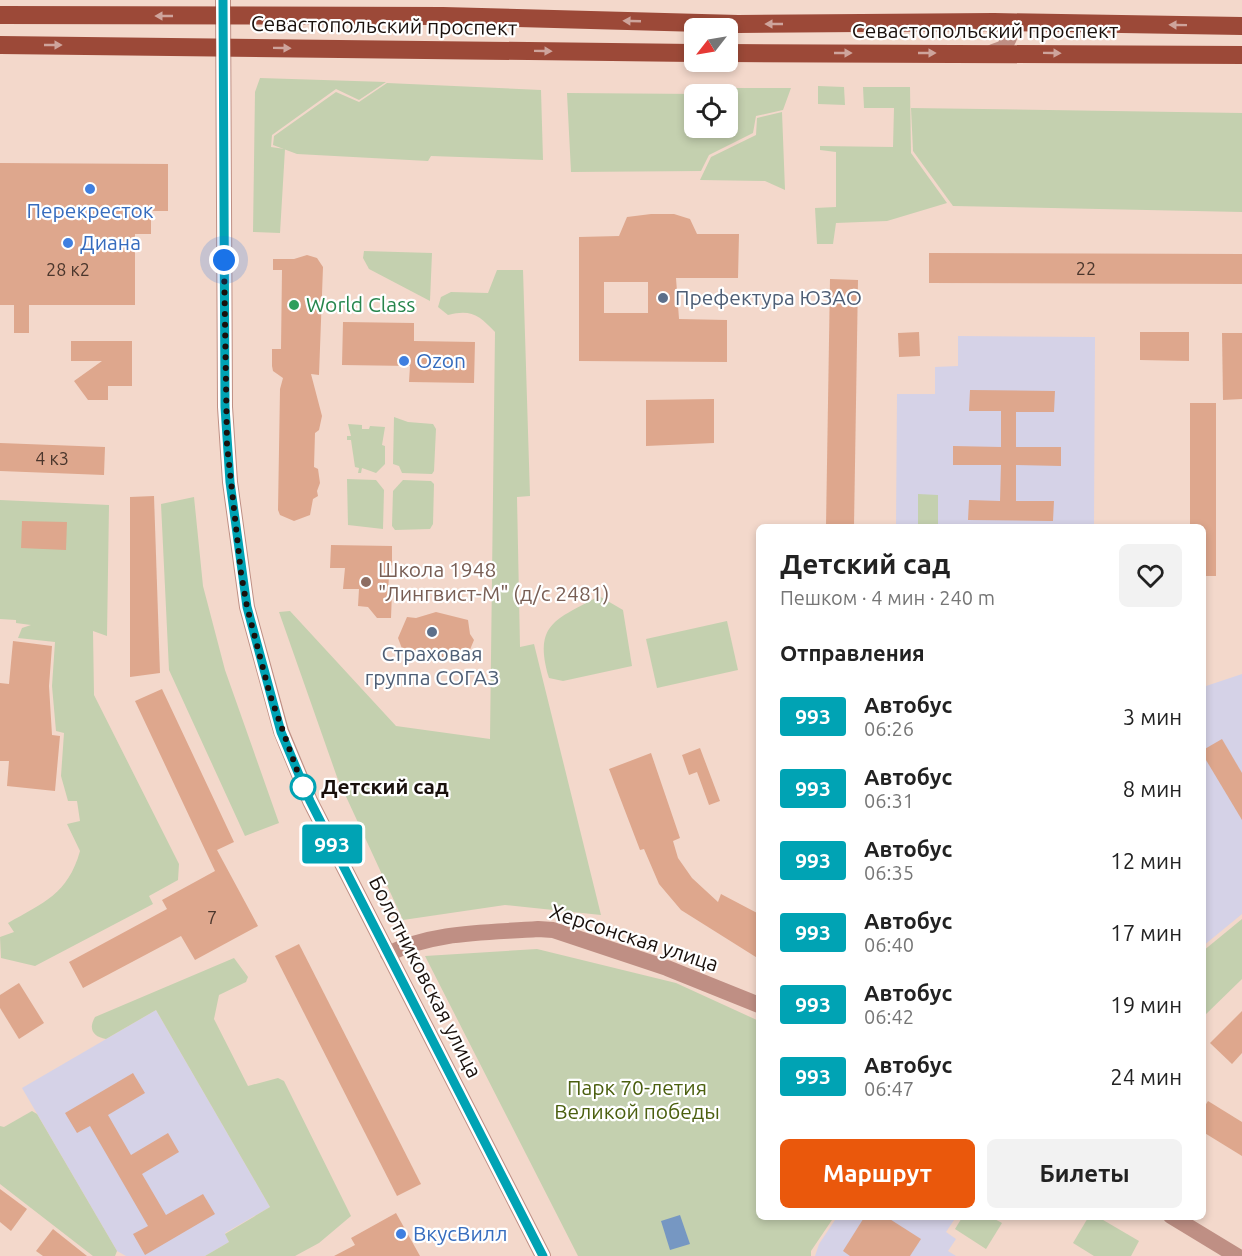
<!DOCTYPE html>
<html lang="ru">
<head>
<meta charset="utf-8">
<style>
	:root { --surface:#fff; --page:#f2f2f2; --text:#222; --muted:#767676; --accent:#ea580c }
	body { margin:0; font-family:Ubuntu,sans-serif; background:var(--page); color:var(--text); height:100vh; display:flex; flex-direction:column; font-size:22px; white-space:nowrap }
	* { box-sizing:border-box; margin:0 }
	p { font-size:20px; color:var(--muted) }
	.icon { flex:none; width:33px; height:33px; fill:none; stroke:currentColor; stroke-width:2; stroke-linecap:round; stroke-linejoin:round }
	.map { position:relative; flex:1; overflow:hidden }
	.details { position:absolute; left:756px; top:524px; width:450px; height:696px; display:flex; flex-direction:column; background:var(--surface); border-radius:9px; box-shadow:0 3px 9px #0003 }
	.details>* { flex:none }
	.badge { padding:0 12px; border-radius:4px; font-size:21px; line-height:39px }
	.needle { width:39px; rotate:239deg }
	.tools { position:absolute; left:684px; top:18px; display:grid; gap:12px }
	.tools a { display:grid; place-items:center; width:54px; height:54px; border-radius:9px; background:var(--surface); box-shadow:0 3px 9px #0003; font-size:30px }
	.you { position:absolute; width:30px; height:30px; margin:-15px; border:4px solid #fff; border-radius:50%; background:#1a73e8; box-shadow:0 0 0 9px #1a73e833 }
	.map>.badge { position:absolute; translate:-50% -50%; box-shadow:0 0 0 3px #fff }
	h2 { padding:0 24px; font-size:22px; line-height:54px }
	.round { display:grid; place-items:center; flex:none; width:63px; height:63px; border-radius:9px; background:var(--page) }
	.summary { display:flex; align-items:center; justify-content:space-between; height:102px; padding:0 24px }
	h1 { font-size:28px; font-weight:700; line-height:45px }
	.primary-button { display:flex; gap:12px; margin-top:auto; padding:12px 24px }
	.primary-button a { flex:1; height:69px; border-radius:9px; background:var(--accent); color:#fff; font-size:24px; font-weight:700; line-height:69px; text-align:center }
	.primary-button a+a { background:var(--page); color:var(--text) }
	ul { padding:0; list-style:none }
	li { display:flex; align-items:center; gap:18px; height:72px; padding:0 24px }
	li div { flex:1 }
	li b { display:block; font-size:22px }
	li em { font-style:normal }
	li .badge { min-width:66px; font-weight:700; text-align:center }
	.map>svg:first-child { display:block }
	.education { fill:#d5d2e7 }
	.green { fill:#c4d0af; fill-rule:evenodd }
	.water { fill:#7697c2 }
	.building { fill:#dea78d; fill-rule:evenodd }
	.lines { fill:none; stroke-linecap:round; stroke-linejoin:round }
	.minor { stroke:#bf8f84; stroke-width:16 }
	.major { stroke:#9c4938; stroke-width:18 }
	.oneway { fill:#cea49c }
	.line-casing { stroke:#fff; stroke-width:14 }
	.line { stroke:#00a3b4; stroke-width:9 }
	.walk { stroke:#19100c; stroke-width:6; stroke-dasharray:0 10.8 }
	.shop-dot { fill:#3f7fe0; stroke:#fff; stroke-width:2 }
	.service-dot { fill:#5c6f8a; stroke:#fff; stroke-width:2 }
	.leisure-dot { fill:#2e9e5b; stroke:#fff; stroke-width:2 }
	.education-dot { fill:#8d6e63; stroke:#fff; stroke-width:2 }
	.stop-dot { fill:#fff; stroke:#00a3b4; stroke-width:3 }
	.labels { text-anchor:middle; stroke-width:4.5; stroke-linejoin:round; paint-order:stroke }
	.number-label { font-size:18px; fill:#4a362c }
	.street-label { font-size:21px; fill:#19100c; stroke:#fff }
	.shop-label { font-size:21px; fill:#366cbe; stroke:#fff; text-anchor:start }
	.service-label { font-size:21px; fill:#4e5e75; stroke:#fff; text-anchor:start }
	.leisure-label { font-size:21px; fill:#27864d; stroke:#fff; text-anchor:start }
	.education-label { font-size:21px; fill:#785e54; stroke:#fff; text-anchor:start }
	.stop-label { font-size:21px; font-weight:bold; fill:#19100c; stroke:#fff; text-anchor:start }
	.park-label { font-size:21px; fill:#4b5f0f; stroke:#fff }
</style>
</head>
<body>
<div class="map">
<svg width="1242" height="1256" viewBox="0 0 1242 1256">
	<rect width="100%" height="100%" fill="#f3d8cb"/>
	<g class="education">
		<path d="M 958,336 L 1095,337 L 1094,526 L 896,526 L 897,394 L 935,394 L 935,367 L 958,366 Z"/>
		<path d="M 1242,674 L 1242,914 L 1203,946 L 1203,687 Z"/>
		<path d="M 156,1010 L 270,1207 L 225,1233 L 229,1242 L 205,1256 L 126,1256 L 117,1251 L 22,1088 Z"/>
		<path d="M 837,1217 L 956,1217 L 946,1232 L 956,1239 L 948,1251 L 956,1256 L 815,1256 L 819,1244 Z"/>
	</g>
	<g class="green">
		<path d="M 260,78 L 386,82 L 359,100 L 336,89 L 272,135 L 271,147 L 285,149 L 280,233 L 253,232 L 255,92 Z"/>
		<path d="M 387,83 L 541,90 L 543,160 L 431,156 L 428,161 L 297,154 L 273,145 L 274,136 L 336,92 L 359,102 Z"/>
		<path d="M 818,86 L 844,87 L 845,105 L 818,104 Z"/>
		<path d="M 863,87 L 910,87 L 911,153 L 947,203 L 887,221 L 836,223 L 833,244 L 817,244 L 815,208 L 836,207 L 836,152 L 820,150 L 820,146 L 893,147 L 894,108 L 864,108 Z"/>
		<path d="M 706,88 L 791,88 L 783,110 L 756,116 L 753,133 L 709,155 L 701,171 L 571,172 L 567,93 L 701,94 ZM 694,94 L 728,94 L 728,128 L 694,128 Z"/>
		<path d="M 911,108 L 1242,113 L 1242,212 L 953,206 L 913,151 Z"/>
		<path d="M 782,112 L 785,190 L 765,181 L 700,180 L 711,157 L 756,135 L 757,118 Z"/>
		<path d="M 364,251 L 432,253 L 430,301 L 369,269 L 363,258 Z"/>
		<path d="M 497,270 L 523,270 L 530,496 L 517,497 L 520,647 L 534,644 L 601,915 L 505,905 L 403,920 L 337,777 L 279,612 L 290,611 L 396,726 L 490,739 L 495,332 C 479,315 471,309 448,315 L 438,307 L 441,297 L 451,292 L 488,293 Z"/>
		<path d="M 394,417 L 408,422 L 433,424 L 436,429 L 434,471 L 432,474 L 402,473 L 399,466 L 393,464 Z"/>
		<path d="M 348,424 L 362,425 L 362,429 L 369,429 L 370,426 L 385,427 L 382,445 L 385,446 L 385,464 L 376,473 L 362,468 L 361,473 L 358,473 L 359,468 L 355,467 L 351,440 L 347,440 L 347,436 L 351,436 Z"/>
		<path d="M 347,479 L 376,480 L 384,490 L 383,529 L 348,525 Z"/>
		<path d="M 403,480 L 431,481 L 434,484 L 433,524 L 430,529 L 395,530 L 392,526 L 393,491 Z"/>
		<path d="M 918,494 L 938,495 L 938,526 L 918,526 Z"/>
		<path d="M 194,497 L 203,586 L 225,670 L 279,823 L 245,836 L 169,670 L 161,504 Z"/>
		<path d="M 0,500 L 109,505 L 107,636 L 93,631 L 94,695 L 179,864 L 178,880 L 149,896 L 153,904 L 35,966 L 1,958 L 0,937 L 14,932 L 8,923 C 43,903 68,894 80,851 L 67,824 L 80,821 L 77,801 L 68,801 L 61,776 L 64,733 L 56,731 L 52,686 L 55,642 L 18,638 L 22,628 L 31,625 L 16,623 L 16,620 L 0,619 Z"/>
		<path d="M 599,596 L 623,610 L 632,666 L 563,681 L 549,678 C 533,623 556,620 599,596 Z"/>
		<path d="M 727,621 L 738,670 L 657,688 L 646,639 Z"/>
		<path d="M 1242,919 L 1242,979 L 1203,1017 L 1203,951 Z"/>
		<path d="M 537,949 L 676,983 L 759,1021 L 759,1216 L 834,1217 L 811,1251 L 811,1256 L 578,1256 L 425,956 Z"/>
		<path d="M 234,958 L 248,977 L 246,982 L 219,995 L 214,1019 L 248,1086 L 278,1078 L 284,1081 L 351,1216 L 319,1243 L 295,1256 L 205,1256 L 229,1242 L 225,1234 L 270,1207 L 156,1010 L 106,1039 C 93,1037 88,1029 95,1017 Z"/>
		<path d="M 32,1111 L 37,1114 L 117,1251 L 115,1256 L 93,1256 L 0,1184 L 0,1126 L 4,1127 Z"/>
		<path d="M 963,1216 L 991,1217 L 1002,1223 L 986,1249 L 955,1229 Z"/>
		<path d="M 1089,1216 L 1098,1217 L 1139,1241 L 1131,1256 L 1094,1256 L 1073,1243 Z"/>
	</g>
	<path class="water" d="M 680,1215 L 690,1244 L 670,1250 L 661,1221 Z"/>
	<g class="building">
		<path d="M 0,163 L 168,164 L 168,211 L 151,211 L 151,234 L 135,234 L 135,305 L 29,305 L 29,333 L 14,333 L 14,305 L 0,305 Z"/>
		<path d="M 651,214 L 674,214 L 690,219 L 697,234 L 739,234 L 738,278 L 676,278 L 679,319 L 727,320 L 727,362 L 579,361 L 579,237 L 619,236 L 627,217 ZM 604,282 L 648,282 L 648,313 L 604,313 Z"/>
		<path d="M 929,253 L 1242,254 L 1242,284 L 929,283 Z"/>
		<path d="M 307,255 L 317,258 L 323,267 L 319,375 L 311,374 L 322,416 L 319,430 L 315,433 L 314,467 L 318,469 L 320,483 L 317,491 L 318,496 L 313,499 L 310,515 L 294,521 L 280,515 L 278,510 L 280,389 L 283,378 L 273,371 L 272,366 L 272,349 L 281,349 L 282,270 L 273,270 L 273,259 L 294,259 Z"/>
		<path d="M 830,279 L 858,280 L 854,526 L 826,526 Z"/>
		<path d="M 343,322 L 414,323 L 414,341 L 475,342 L 474,383 L 409,382 L 410,366 L 342,365 Z"/>
		<path d="M 919,332 L 920,356 L 899,357 L 898,333 Z"/>
		<path d="M 1140,332 L 1189,332 L 1189,361 L 1140,360 Z"/>
		<path d="M 1222,333 L 1242,333 L 1242,399 L 1223,400 Z"/>
		<path d="M 71,341 L 132,341 L 132,386 L 108,386 L 108,400 L 88,400 L 74,381 L 102,361 L 71,361 Z"/>
		<path d="M 970,390 L 1055,391 L 1054,412 L 1016,412 L 1016,447 L 1061,447 L 1061,466 L 1016,465 L 1016,501 L 1054,501 L 1053,521 L 968,520 L 969,500 L 1000,501 L 1001,465 L 953,465 L 953,446 L 1001,447 L 1001,411 L 969,411 Z"/>
		<path d="M 714,399 L 714,443 L 646,446 L 646,400 Z"/>
		<path d="M 1190,403 L 1216,403 L 1216,576 L 1203,576 L 1203,526 L 1190,526 Z"/>
		<path d="M 0,443 L 105,447 L 104,475 L 0,471 Z"/>
		<path d="M 154,496 L 160,673 L 130,677 L 130,497 Z"/>
		<path d="M 22,521 L 67,522 L 66,550 L 21,548 Z"/>
		<path d="M 331,545 L 392,546 L 392,565 L 385,571 L 389,577 L 388,590 L 392,592 L 391,618 L 377,618 L 368,607 L 358,606 L 359,589 L 343,589 L 345,568 L 330,568 Z"/>
		<path d="M 436,612 L 468,620 L 470,634 L 474,640 L 469,652 L 446,653 L 445,657 L 426,657 L 426,653 L 404,654 L 398,638 L 407,617 L 416,618 Z"/>
		<path d="M 13,641 L 52,646 L 49,686 L 52,735 L 60,736 L 55,791 L 7,786 L 9,761 L 0,761 L 0,683 L 9,684 Z"/>
		<path d="M 162,689 L 234,842 L 217,850 L 258,926 L 195,960 L 181,936 L 83,988 L 69,962 L 167,909 L 162,900 L 215,871 L 135,701 Z"/>
		<path d="M 1222,739 L 1242,773 L 1242,820 L 1203,755 L 1203,750 Z"/>
		<path d="M 700,748 L 720,801 L 709,805 L 697,772 L 689,775 L 682,755 Z"/>
		<path d="M 651,753 L 680,838 L 673,841 L 678,858 L 692,878 L 718,902 L 721,894 L 759,914 L 759,959 L 681,910 L 659,884 L 644,849 L 640,850 L 609,769 Z"/>
		<path d="M 299,944 L 421,1184 L 397,1196 L 275,956 Z"/>
		<path d="M 19,983 L 44,1023 L 19,1039 L 0,1008 L 0,995 Z"/>
		<path d="M 1242,1011 L 1242,1053 L 1232,1064 L 1210,1043 Z"/>
		<path d="M 133,1073 L 145,1093 L 108,1115 L 131,1155 L 168,1133 L 179,1152 L 142,1174 L 166,1215 L 203,1194 L 215,1214 L 145,1255 L 133,1234 L 148,1226 L 90,1126 L 77,1133 L 65,1113 Z"/>
		<path d="M 1208,1101 L 1242,1122 L 1242,1156 L 1203,1132 L 1203,1109 Z"/>
		<path d="M 0,1189 L 27,1209 L 11,1231 L 0,1222 Z"/>
		<path d="M 396,1213 L 420,1256 L 334,1256 L 355,1245 L 351,1238 Z"/>
		<path d="M 865,1216 L 885,1216 L 921,1239 L 910,1256 L 850,1256 L 843,1251 Z"/>
		<path d="M 53,1229 L 87,1256 L 43,1256 L 36,1251 Z"/>
	</g>
	<g class="lines">
		<g class="minor">
			<path d="M 223,0 L 225,407 L 230,482 L 247,607 L 281,731 L 310,801 L 543,1256"/>
			<path d="M 993,52 L 1004,48 L 1009,38 L 1005,26 L 994,22"/>
			<path d="M 388,954 C 434,931 487,933 538,929 L 553,930 L 667,968 L 759,1005"/>
			<path d="M 1171,1216 L 1237,1256"/>
		</g>
		<g class="major">
			<path d="M 0,15 L 443,16 L 738,24 L 994,22 L 1242,26"/>
			<path d="M 0,45 L 694,53"/>
			<path d="M 728,53 L 1242,55"/>
		</g>
	</g>
	<defs><path id="oneway-solid" d="M-6-.8H1V-3.2L6.5 0L1 3.2V.8H-6Z" transform="scale(1.5)"/></defs>
	<g class="oneway">
		<use href="#oneway-solid" transform="translate(164 16) rotate(-180)"/>
		<use href="#oneway-solid" transform="translate(632 21) rotate(-178)"/>
		<use href="#oneway-solid" transform="translate(774 24) rotate(180)"/>
		<use href="#oneway-solid" transform="translate(1178 25) rotate(-179)"/>
		<use href="#oneway-solid" transform="translate(53 45)"/>
		<use href="#oneway-solid" transform="translate(282 48) rotate(1)"/>
		<use href="#oneway-solid" transform="translate(543 51) rotate(1)"/>
		<use href="#oneway-solid" transform="translate(843 53)"/>
		<use href="#oneway-solid" transform="translate(927 53)"/>
		<use href="#oneway-solid" transform="translate(1052 53) rotate(1)"/>
	</g>
	<g class="lines">
		<defs>
			<path id="line" d="M 223,0 L 225,407 L 230,482 L 247,607 L 281,732 L 310,801 L 543,1256"/>
		</defs>
		<use href="#line" class="line-casing"/>
		<use href="#line" class="line"/>
		<path class="walk" d="M 224,260 L 227,445 L 241,573 L 247,607 L 270,695 L 303,787"/>
	</g>
	<g class="shop-dot">
		<circle cx="90" cy="189" r="6"/>
		<circle cx="68" cy="243" r="6"/>
		<circle cx="404" cy="361" r="6"/>
		<circle cx="401" cy="1234" r="6"/>
	</g>
	<g class="service-dot">
		<circle cx="663" cy="298" r="6"/>
		<circle cx="432" cy="632" r="6"/>
	</g>
	<circle class="leisure-dot" cx="294" cy="305" r="6"/>
	<circle class="education-dot" cx="366" cy="582" r="6"/>
	<circle class="stop-dot" cx="303" cy="787" r="12"/>
	<g class="labels">
		<g class="number-label">
			<text x="1086" y="275">22</text>
			<text x="68" y="276">28 к2</text>
			<text x="52" y="465">4 к3</text>
			<text x="212" y="924">7</text>
		</g>
		<g class="street-label">
			<text transform="translate(384 26) rotate(1)" y="7">Севастопольский проспект</text>
			<text x="985" y="38">Севастопольский проспект</text>
			<text transform="translate(634 938) rotate(18)" y="7">Херсонская улица</text>
			<text transform="translate(425 977) rotate(63)" y="7">Болотниковская улица</text>
		</g>
		<g class="shop-label">
			<text x="90" y="218" text-anchor="middle">Перекресток</text>
			<text x="80" y="250">Диана</text>
			<text x="416" y="368">Ozon</text>
			<text x="413" y="1241">ВкусВилл</text>
		</g>
		<g class="service-label">
			<text x="675" y="305">Префектура ЮЗАО</text>
			<text x="432" y="661" text-anchor="middle">Страховая<tspan x="432" dy="24">группа СОГАЗ</tspan></text>
		</g>
		<g class="leisure-label">
			<text x="306" y="312">World Class</text>
		</g>
		<g class="education-label">
			<text x="378" y="577">Школа 1948<tspan x="378" dy="24">"Лингвист-М" (д/с 2481)</tspan></text>
		</g>
		<g class="stop-label">
			<text x="321" y="794">Детский сад</text>
		</g>
		<g class="park-label">
			<text x="637" y="1095">Парк 70-летия<tspan x="637" dy="24">Великой победы</tspan></text>
		</g>
	</g>
</svg>
<div class="tools">
<a><svg class="needle" viewBox="-14 -14 28 28"><path d="M0-13l5 13h-10z" fill="#e53935"/><path d="M0 13l5-13h-10z" fill="#767676"/></svg></a>
<a><svg class="icon" aria-label="locate" viewBox="0 0 24 24"><circle cx="12" cy="12" r="6"/><path d="M12 2v4M12 18v4M2 12h4M18 12h4"/></svg></a>
</div>
<div class="you" style="left:224px;top:260px"></div>
<b class="badge" style="left:332px;top:844px;background:#00a3b4;color:#fff">993</b>
<section class="details">
<div class="summary"><div><h1>Детский сад</h1><p>Пешком · 4 мин · 240 m</p></div><a class="round"><svg class="icon" aria-label="heart" viewBox="0 0 24 24"><path d="M12 20l-8-8c-3-5 5-10 8-4 3-6 11-1 8 4z"/></svg></a></div>
<h2>Отправления</h2>
<ul>
<li><span class="badge" style="background:#00a3b4;color:#fff">993</span><div><b>Автобус</b><p>06:26</p></div><em>3 мин</em></li>
<li><span class="badge" style="background:#00a3b4;color:#fff">993</span><div><b>Автобус</b><p>06:31</p></div><em>8 мин</em></li>
<li><span class="badge" style="background:#00a3b4;color:#fff">993</span><div><b>Автобус</b><p>06:35</p></div><em>12 мин</em></li>
<li><span class="badge" style="background:#00a3b4;color:#fff">993</span><div><b>Автобус</b><p>06:40</p></div><em>17 мин</em></li>
<li><span class="badge" style="background:#00a3b4;color:#fff">993</span><div><b>Автобус</b><p>06:42</p></div><em>19 мин</em></li>
<li><span class="badge" style="background:#00a3b4;color:#fff">993</span><div><b>Автобус</b><p>06:47</p></div><em>24 мин</em></li>
</ul>
<div class="primary-button"><a>Маршрут</a><a>Билеты</a></div>
</section>
</div>
</body>
</html>
